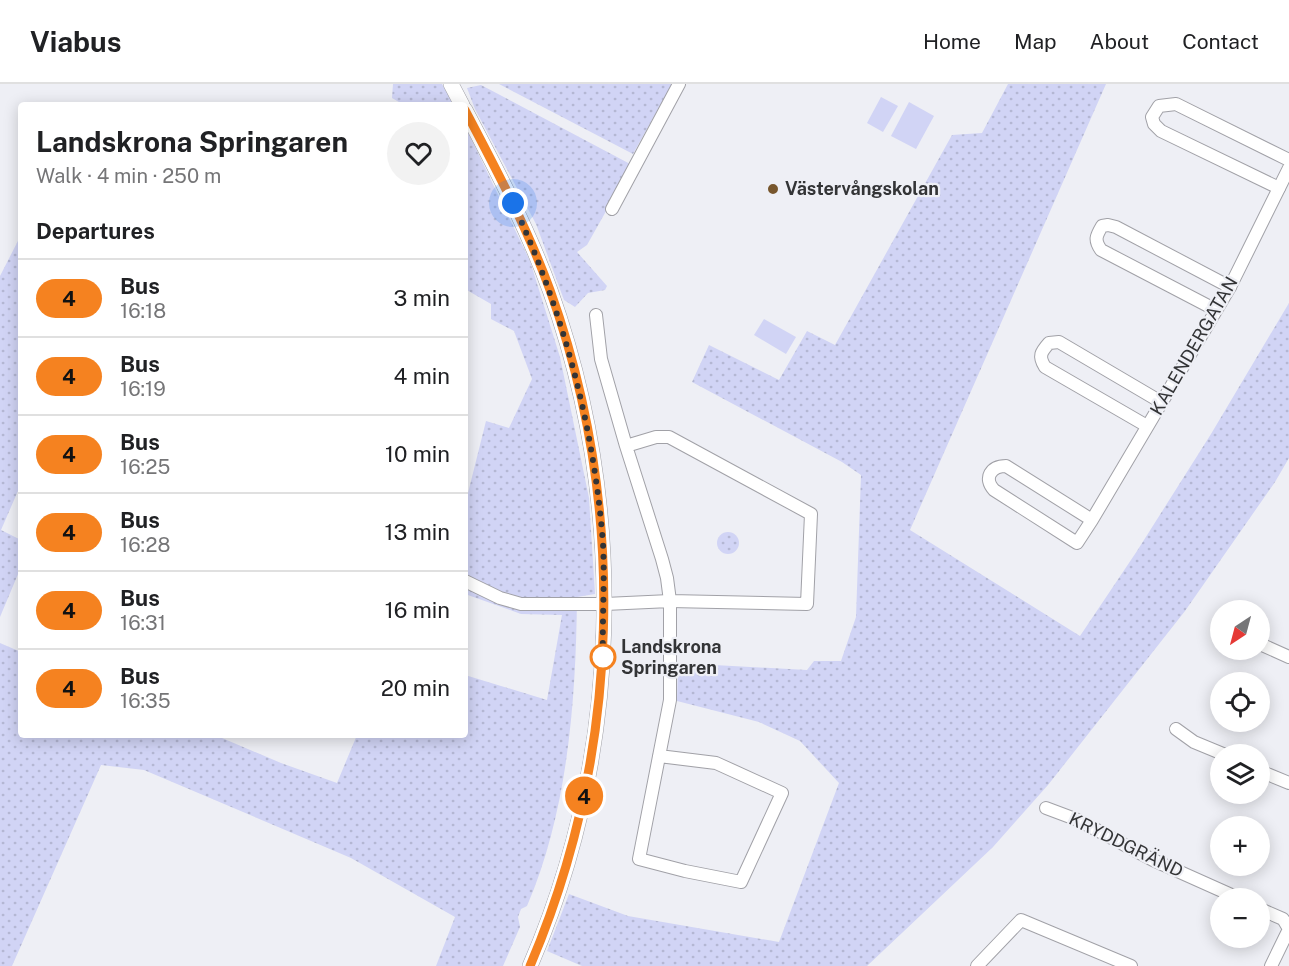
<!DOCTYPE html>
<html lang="en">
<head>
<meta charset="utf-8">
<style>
	:root { --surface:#fff; --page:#f2f2f2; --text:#202124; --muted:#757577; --line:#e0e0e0 }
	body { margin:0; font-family:"Public Sans",sans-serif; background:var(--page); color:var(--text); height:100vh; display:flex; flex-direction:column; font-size:22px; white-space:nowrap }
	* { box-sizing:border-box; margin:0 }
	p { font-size:20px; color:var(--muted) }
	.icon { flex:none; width:33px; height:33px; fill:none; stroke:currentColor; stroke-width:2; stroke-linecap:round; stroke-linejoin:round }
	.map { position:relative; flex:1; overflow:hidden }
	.side { position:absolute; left:18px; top:18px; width:450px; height:636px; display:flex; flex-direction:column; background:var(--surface); border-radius:6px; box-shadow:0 3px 15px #0003 }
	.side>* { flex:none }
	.badge { padding:0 12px; border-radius:20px; font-size:21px; line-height:39px }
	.needle { width:39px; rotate:216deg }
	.tools { position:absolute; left:1210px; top:516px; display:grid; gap:12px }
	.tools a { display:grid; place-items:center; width:60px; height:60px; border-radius:50%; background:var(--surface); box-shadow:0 3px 15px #0003; font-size:30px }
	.you { position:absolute; width:30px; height:30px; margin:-15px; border:4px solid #fff; border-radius:50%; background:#1a73e8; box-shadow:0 0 0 9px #1a73e833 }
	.map>.badge { position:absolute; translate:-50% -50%; box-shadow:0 0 0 3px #fff }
	h2 { padding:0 18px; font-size:22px; line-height:54px }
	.round { display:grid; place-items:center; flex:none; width:63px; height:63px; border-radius:32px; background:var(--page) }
	.summary { display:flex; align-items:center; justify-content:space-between; height:102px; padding:0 18px }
	h1 { font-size:28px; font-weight:700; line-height:45px }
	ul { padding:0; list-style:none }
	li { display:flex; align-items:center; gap:18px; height:78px; padding:0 18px; border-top:2px solid var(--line) }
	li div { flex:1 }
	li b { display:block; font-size:22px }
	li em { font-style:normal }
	li .badge { min-width:66px; font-weight:700; text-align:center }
	header { display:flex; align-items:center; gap:36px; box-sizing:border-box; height:84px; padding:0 30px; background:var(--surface); border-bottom:2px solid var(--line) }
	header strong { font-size:28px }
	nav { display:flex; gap:33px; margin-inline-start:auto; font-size:21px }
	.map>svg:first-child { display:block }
	.grass { fill:#d1d4f5 }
	.park { fill:url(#park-dots) }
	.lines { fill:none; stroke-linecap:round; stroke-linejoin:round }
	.minor-casing { stroke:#a1a1a7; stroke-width:14 }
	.tertiary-casing { stroke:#a1a1a7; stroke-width:16 }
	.minor { stroke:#fff; stroke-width:12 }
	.tertiary { stroke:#fff; stroke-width:15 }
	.line-casing { stroke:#fff; stroke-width:14 }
	.line { stroke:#f58220; stroke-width:9 }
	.walk { stroke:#333436; stroke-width:6; stroke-dasharray:0 10.8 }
	.poi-dot { fill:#77562d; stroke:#eeeff5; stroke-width:2 }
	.stop-dot { fill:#fff; stroke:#f58220; stroke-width:3 }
	.labels { text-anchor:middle; stroke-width:4.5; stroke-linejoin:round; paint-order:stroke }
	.poi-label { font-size:18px; font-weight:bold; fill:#333436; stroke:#eeeff5; text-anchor:start }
	.street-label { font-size:18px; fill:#333436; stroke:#eeeff5 }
	.stop-label { font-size:18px; font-weight:bold; fill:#333436; stroke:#eeeff5; text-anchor:start }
</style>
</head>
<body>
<header>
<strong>Viabus</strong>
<nav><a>Home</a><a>Map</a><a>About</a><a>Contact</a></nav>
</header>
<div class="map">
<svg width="1289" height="882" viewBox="0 0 1289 882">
	<defs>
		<pattern id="park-dots" width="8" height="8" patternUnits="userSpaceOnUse" patternTransform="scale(1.5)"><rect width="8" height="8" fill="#d1d4f5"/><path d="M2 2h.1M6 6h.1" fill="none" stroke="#b4b7d3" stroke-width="1.8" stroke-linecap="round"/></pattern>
	</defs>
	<rect width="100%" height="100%" fill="#eeeff5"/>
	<g class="grass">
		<path d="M 881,13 L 898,22 L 883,48 L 867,39 Z"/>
		<path d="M 909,18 L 934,32 L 916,65 L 891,52 Z"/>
		<path d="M 764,235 L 796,253 L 786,270 L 754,251 Z"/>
	</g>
	<g class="park">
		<path d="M 393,0 L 442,0 L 454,21 L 404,21 L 392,14 Z"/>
		<path d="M 499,0 L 672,0 L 633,70 Z"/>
		<path d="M 1008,0 L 1106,0 L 910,446 L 1080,552 L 1137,467 L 1211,350 L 1289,219 L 1289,374 L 1275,398 L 1185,527 L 1048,701 L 993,763 L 867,882 L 582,882 L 547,867 L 569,810 L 628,832 L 779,858 L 839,699 L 800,657 L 759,638 L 677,617 L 678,579 L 807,586 L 814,577 L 841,577 L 856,533 L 861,391 L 842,378 L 692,298 L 709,261 L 779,296 L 807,247 L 835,261 L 952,51 L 982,49 Z"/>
		<path d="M 481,1 L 632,81 L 587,161 L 577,168 L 607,202 L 605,206 L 588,209 L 575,223 L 564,216 L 536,140 L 475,25 L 467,4 Z"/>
		<path d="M 465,42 L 530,177 L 560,273 L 589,414 L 595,510 L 577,513 C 576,615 568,727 527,822 L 521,825 L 518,833 L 520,843 L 503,882 L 436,882 L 455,833 L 351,774 L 144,686 L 101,681 L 12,882 L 0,882 L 0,559 L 21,568 L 21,651 L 215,651 L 281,679 L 337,699 L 357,651 L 465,651 L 465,591 L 547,616 L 562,531 L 521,530 L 465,510 L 465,421 L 486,337 L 509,344 L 532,295 L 514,247 L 491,235 L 491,220 L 465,205 Z"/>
		<path d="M 21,151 L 21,400 L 1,446 L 21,456 L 21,483 L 0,533 L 0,192 Z"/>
		<circle cx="728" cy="459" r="11"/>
	</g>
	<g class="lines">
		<defs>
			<g id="minor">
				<path d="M 1279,104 L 1161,47 L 1154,40 L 1152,33 L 1159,22 L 1176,20 L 1289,76"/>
				<path d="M 612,125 L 679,0"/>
				<path d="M 1216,226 L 1101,166 C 1094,156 1096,152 1102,142 L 1108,141 L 1116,143 L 1230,203"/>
				<path d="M 596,231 L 601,275 L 626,362 L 662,475 L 667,494 L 670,517 L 807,520 L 811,430 L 669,353 L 656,353 L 626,362"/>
				<path d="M 1147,342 L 1045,283 C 1038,272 1041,268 1049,259 L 1059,258 L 1161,318"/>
				<path d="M 1092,436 L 1006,382 C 991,382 983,394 994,406 L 1077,459 L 1092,436 L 1230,203 L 1289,84"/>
				<path d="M 465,497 L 500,514 L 521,520 L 605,520 L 670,517 L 670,616 L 639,775 L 685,787 L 741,798 L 782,709 L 716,679 L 659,672"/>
				<path d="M 1260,560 L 1289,573"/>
				<path d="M 1176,645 L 1194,658 L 1223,670"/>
				<path d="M 1260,687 L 1289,699"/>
				<path d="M 1046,724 L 1078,736 L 1153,776 L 1238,814"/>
				<path d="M 1260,825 L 1283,835 L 1289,845 L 1271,882"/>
				<path d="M 977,882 L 1021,836 L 1131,882"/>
			</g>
			<g id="tertiary">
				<path d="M 451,0 L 462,21"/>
				<path d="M 465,26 C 496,85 527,143 550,206 C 628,423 622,670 530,882"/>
			</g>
		</defs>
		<use href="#minor" class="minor-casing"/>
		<use href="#tertiary" class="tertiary-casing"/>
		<use href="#minor" class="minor"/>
		<use href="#tertiary" class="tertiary"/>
	</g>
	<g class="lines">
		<defs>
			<path id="line" d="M 465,26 C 496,85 527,143 550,206 C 628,424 621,669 530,882"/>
		</defs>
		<use href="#line" class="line-casing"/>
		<use href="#line" class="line"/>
		<path class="walk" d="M 513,119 C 563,227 594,341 603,460 C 605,498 602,536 603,573"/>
	</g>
	<circle class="poi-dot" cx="773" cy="105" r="6"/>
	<circle class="stop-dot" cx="603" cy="573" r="12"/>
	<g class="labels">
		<g class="poi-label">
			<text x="785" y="111">Västervångskolan</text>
		</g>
		<g class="street-label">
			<text transform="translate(1194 262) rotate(-60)" y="6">KALENDERGATAN</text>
			<text transform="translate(1126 761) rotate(26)" y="6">KRYDDGRÄND</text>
		</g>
		<g class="stop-label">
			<text x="621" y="569">Landskrona<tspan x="621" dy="21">Springaren</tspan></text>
		</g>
	</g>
</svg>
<div class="tools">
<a><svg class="needle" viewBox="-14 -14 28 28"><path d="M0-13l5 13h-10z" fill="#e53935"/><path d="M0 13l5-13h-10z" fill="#757577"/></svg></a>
<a><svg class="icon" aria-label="locate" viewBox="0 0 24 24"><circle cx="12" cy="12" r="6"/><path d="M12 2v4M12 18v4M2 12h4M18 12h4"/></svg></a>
<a><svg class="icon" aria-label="layers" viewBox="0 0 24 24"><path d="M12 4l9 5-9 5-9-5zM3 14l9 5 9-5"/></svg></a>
<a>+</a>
<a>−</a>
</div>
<div class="you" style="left:513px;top:119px"></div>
<b class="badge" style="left:584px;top:712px;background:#f58220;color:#111">4</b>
<section class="side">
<div class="summary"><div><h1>Landskrona Springaren</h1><p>Walk · 4 min · 250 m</p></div><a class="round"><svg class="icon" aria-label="heart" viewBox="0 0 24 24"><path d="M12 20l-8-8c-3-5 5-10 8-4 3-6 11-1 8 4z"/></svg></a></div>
<h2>Departures</h2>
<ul>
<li><span class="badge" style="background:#f58220;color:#111">4</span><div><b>Bus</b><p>16:18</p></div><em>3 min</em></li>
<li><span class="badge" style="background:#f58220;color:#111">4</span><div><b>Bus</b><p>16:19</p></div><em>4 min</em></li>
<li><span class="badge" style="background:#f58220;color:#111">4</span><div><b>Bus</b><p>16:25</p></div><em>10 min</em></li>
<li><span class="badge" style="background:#f58220;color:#111">4</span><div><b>Bus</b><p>16:28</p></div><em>13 min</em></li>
<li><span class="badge" style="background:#f58220;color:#111">4</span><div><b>Bus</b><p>16:31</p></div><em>16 min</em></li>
<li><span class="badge" style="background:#f58220;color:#111">4</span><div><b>Bus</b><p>16:35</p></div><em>20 min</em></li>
</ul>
</section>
</div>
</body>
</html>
